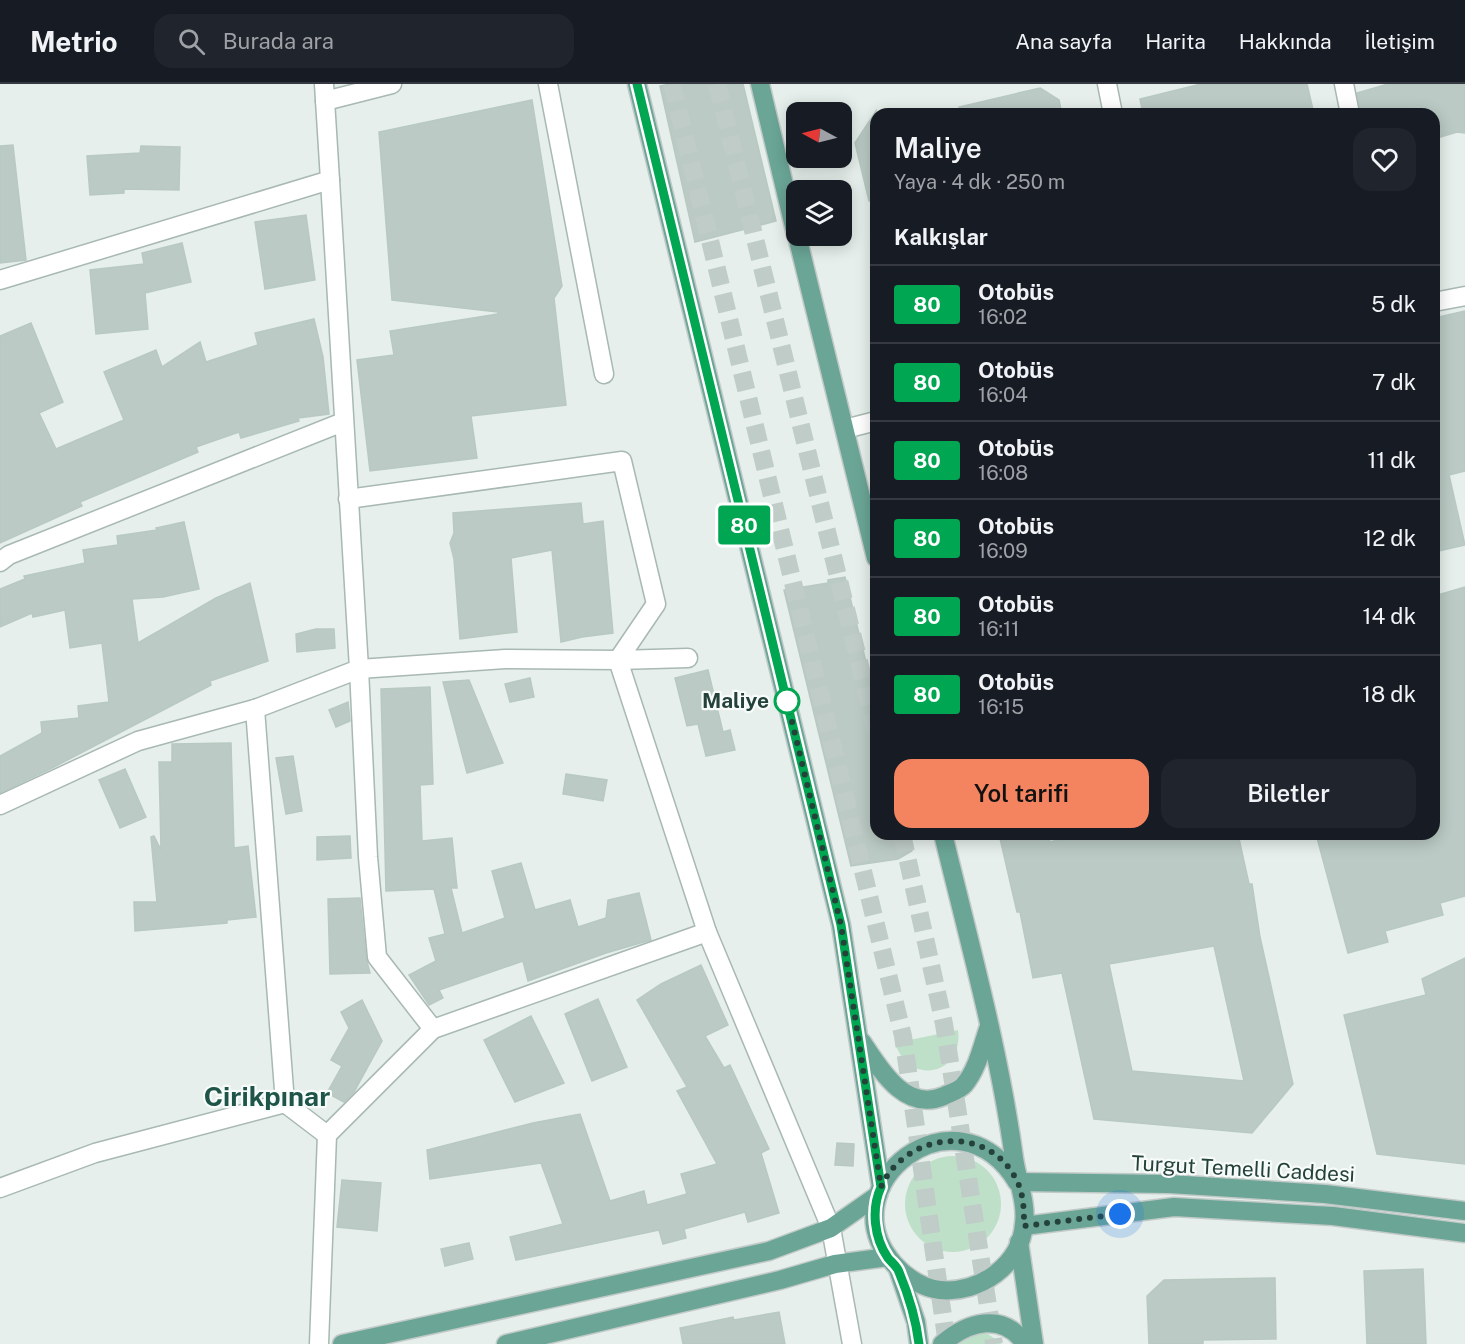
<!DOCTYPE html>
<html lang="tr">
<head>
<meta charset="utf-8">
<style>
	:root { --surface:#171b24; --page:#20242c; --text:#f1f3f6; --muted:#9ea1a6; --line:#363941; --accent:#f4845f }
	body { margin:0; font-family:"Public Sans",sans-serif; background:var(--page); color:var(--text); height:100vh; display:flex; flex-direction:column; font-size:22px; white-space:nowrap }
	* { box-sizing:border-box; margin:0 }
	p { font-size:20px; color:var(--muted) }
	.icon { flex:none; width:33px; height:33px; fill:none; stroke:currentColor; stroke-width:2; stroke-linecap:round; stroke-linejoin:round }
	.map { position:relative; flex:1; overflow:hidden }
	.panel { position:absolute; left:870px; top:24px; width:570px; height:732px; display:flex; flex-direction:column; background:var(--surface); border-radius:18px; box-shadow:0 3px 15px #0003 }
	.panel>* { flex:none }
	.badge { padding:0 12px; border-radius:4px; font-size:21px; line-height:39px }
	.needle { width:39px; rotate:277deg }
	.tools { position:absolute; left:786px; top:18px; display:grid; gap:12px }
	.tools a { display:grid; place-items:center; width:66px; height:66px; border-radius:12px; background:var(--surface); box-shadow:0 3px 15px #0003; font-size:30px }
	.you { position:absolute; width:30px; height:30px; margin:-15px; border:4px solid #fff; border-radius:50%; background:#1a73e8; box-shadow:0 0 0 9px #1a73e833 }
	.map>.badge { position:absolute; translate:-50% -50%; box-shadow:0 0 0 3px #fff }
	h2 { padding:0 24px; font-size:22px; line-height:54px }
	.round { display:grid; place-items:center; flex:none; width:63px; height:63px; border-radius:18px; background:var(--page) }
	.summary { display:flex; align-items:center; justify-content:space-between; height:102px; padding:0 24px }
	h1 { font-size:28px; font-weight:600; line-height:45px }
	.primary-button { display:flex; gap:12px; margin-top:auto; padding:12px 24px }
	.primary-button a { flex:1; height:69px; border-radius:18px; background:var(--accent); color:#111; font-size:24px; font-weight:600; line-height:69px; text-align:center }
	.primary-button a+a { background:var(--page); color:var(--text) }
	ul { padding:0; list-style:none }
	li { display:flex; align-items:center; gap:18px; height:78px; padding:0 24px; border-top:2px solid var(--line) }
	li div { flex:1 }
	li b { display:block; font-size:22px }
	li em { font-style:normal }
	li .badge { min-width:66px; font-weight:700; text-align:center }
	header { display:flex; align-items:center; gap:36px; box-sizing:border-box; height:84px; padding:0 30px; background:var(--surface); border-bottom:2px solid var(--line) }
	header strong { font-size:28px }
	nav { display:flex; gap:33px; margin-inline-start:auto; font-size:21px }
	.search { width:420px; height:54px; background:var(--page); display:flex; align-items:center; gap:15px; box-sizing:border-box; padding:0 21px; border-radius:18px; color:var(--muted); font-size:22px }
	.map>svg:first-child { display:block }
	.green { fill:#bfe0c8 }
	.building { fill:#bbcac4; stroke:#b8c9c2; stroke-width:1.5; fill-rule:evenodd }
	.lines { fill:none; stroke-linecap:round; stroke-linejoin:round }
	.highway-tunnel { stroke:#bfccc8; stroke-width:18; stroke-dasharray:18 9; stroke-linecap:butt }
	.minor-casing { stroke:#a8b8b2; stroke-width:21 }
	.major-casing { stroke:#c2cac8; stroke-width:21 }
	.minor { stroke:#fff; stroke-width:18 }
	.major { stroke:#6aa596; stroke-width:18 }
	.line-casing { stroke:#fff; stroke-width:14 }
	.line { stroke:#00a651; stroke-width:9 }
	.walk { stroke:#24423a; stroke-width:6; stroke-dasharray:0 10.8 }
	.stop-dot { fill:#fff; stroke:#00a651; stroke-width:3 }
	.labels { text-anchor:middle; stroke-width:4.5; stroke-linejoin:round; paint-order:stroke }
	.stop-label { font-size:21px; font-weight:bold; fill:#24423a; stroke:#f7fbf9; text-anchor:end }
	.street-label { font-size:21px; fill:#24423a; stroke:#f7fbf9 }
	.district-label { font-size:27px; font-weight:bold; fill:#1f5548; stroke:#f7fbf9 }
</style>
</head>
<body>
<header>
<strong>Metrio</strong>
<div class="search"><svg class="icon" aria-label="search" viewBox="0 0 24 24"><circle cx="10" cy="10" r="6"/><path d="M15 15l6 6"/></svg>Burada ara</div>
<nav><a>Ana sayfa</a><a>Harita</a><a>Hakkında</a><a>İletişim</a></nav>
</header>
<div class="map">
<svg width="1465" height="1260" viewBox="0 0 1465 1260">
	<rect width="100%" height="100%" fill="#e6efeb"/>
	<g class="green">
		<path d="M 958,946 C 964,991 909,1003 895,959 Z"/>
		<circle cx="953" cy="1120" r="48"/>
		<path d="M 977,1247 L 988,1250 L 1002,1260 L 948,1260 Z"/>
	</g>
	<g class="building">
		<path d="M 670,0 L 743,0 L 776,137 L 695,158 L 660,2 Z"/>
		<path d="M 1201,0 L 1307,0 L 1314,30 L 1143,30 L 1140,15 Z"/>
		<path d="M 1388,0 L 1465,0 L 1465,49 L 1457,48 L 1434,55 L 1434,30 L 1361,30 L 1357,9 Z"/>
		<path d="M 1040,4 L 1059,16 L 1062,30 L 960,30 L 959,23 Z"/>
		<path d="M 532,16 L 562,202 L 554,214 L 566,321 L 471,332 L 477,374 L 370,387 L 357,276 L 394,271 L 390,247 L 498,230 L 498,228 L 392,216 L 379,48 Z"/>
		<path d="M 876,27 L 876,116 L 869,117 L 855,59 Z"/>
		<path d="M 13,61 L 26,176 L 0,179 L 0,62 Z"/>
		<path d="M 141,62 L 180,63 L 179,106 L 124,105 L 124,109 L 90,111 L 87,72 L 140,69 Z"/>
		<path d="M 306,131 L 315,196 L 265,205 L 255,138 Z"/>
		<path d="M 182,159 L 191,198 L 145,209 L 148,245 L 96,250 L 90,186 L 144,180 L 142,169 Z"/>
		<path d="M 1465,227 L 1465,387 L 1449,391 L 1465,461 L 1434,468 L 1434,270 L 1438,270 L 1434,234 Z"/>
		<path d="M 314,235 L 323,273 L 329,330 L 298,334 L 299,337 L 241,354 L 239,348 L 196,363 L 198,368 L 80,418 L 82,422 L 0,459 L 0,252 L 31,239 L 63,318 L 39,329 L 56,365 L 124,336 L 104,288 L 156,266 L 162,283 L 200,258 L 206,278 L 258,261 L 255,249 Z"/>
		<path d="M 581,419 L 583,440 L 603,437 L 613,549 L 582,553 L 561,558 L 552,466 L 511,474 L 517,548 L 460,555 L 454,475 L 450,459 L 454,449 L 453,429 Z"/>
		<path d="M 184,438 L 199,505 L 163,513 L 132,515 L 138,559 L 216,514 L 250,499 L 268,577 L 210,597 L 211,601 L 54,683 L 0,709 L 0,672 L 42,649 L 41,638 L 79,634 L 78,622 L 109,618 L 102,559 L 70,564 L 65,526 L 33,533 L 32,529 L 0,543 L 0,505 L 25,495 L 24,492 L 85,479 L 83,466 L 118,461 L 117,452 L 157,446 L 156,444 Z"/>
		<path d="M 845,493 L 873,606 L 876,608 L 876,750 L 908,750 L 912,767 L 898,775 L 851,782 L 784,506 L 828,499 L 828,496 Z"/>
		<path d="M 1465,503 L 1465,812 L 1440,819 L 1443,831 L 1385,847 L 1388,858 L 1348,869 L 1316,750 L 1434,750 L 1434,512 Z"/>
		<path d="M 316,545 L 334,545 L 335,564 L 297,568 L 296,550 Z"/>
		<path d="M 708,586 L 723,648 L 730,646 L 735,666 L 706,672 L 698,640 L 687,642 L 675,594 Z"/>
		<path d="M 530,594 L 534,613 L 510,618 L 505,600 Z"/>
		<path d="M 469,596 L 503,679 L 467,689 L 443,598 Z"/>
		<path d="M 430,603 L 433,700 L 420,701 L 422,757 L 452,754 L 457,804 L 451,804 L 462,849 L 505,834 L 492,787 L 521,779 L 535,826 L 570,816 L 578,843 L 606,834 L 608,816 L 639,809 L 651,856 L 606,869 L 528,897 L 523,877 L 439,906 L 443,914 L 429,921 L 409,891 L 436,877 L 429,854 L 445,850 L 434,805 L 386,807 L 381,605 Z"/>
		<path d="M 348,618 L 350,637 L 336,643 L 329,626 Z"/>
		<path d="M 231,659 L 234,764 L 248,762 L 256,833 L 227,836 L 227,839 L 135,847 L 134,818 L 157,818 L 151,753 L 154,752 L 161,766 L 159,678 L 172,678 L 172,660 Z"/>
		<path d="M 293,672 L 302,727 L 286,730 L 276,674 Z"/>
		<path d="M 125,685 L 146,733 L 120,744 L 99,696 Z"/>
		<path d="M 566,690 L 607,696 L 603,717 L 563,710 Z"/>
		<path d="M 999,750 L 1048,750 L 1050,758 L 1081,750 L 1238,750 L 1249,800 L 1252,800 L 1260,853 L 1293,1000 L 1252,1049 L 1094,1035 L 1062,889 L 1033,894 L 1020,828 L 1017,828 ZM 1214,862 L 1244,997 L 1132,987 L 1109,880 Z"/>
		<path d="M 350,752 L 351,774 L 317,776 L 317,753 Z"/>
		<path d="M 360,814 L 366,874 L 370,889 L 330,890 L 328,815 Z"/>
		<path d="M 1465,874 L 1465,1080 L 1377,1070 L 1344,931 L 1426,911 L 1422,895 Z"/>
		<path d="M 701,881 L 728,941 L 705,952 L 724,984 L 730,981 L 769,1065 L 761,1069 L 779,1129 L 748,1138 L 745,1128 L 684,1145 L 686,1154 L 663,1160 L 659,1146 L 516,1176 L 510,1153 L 563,1140 L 541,1079 L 430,1095 L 427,1066 L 533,1039 L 580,1030 L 610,1117 L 644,1107 L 647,1121 L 687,1110 L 681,1090 L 717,1080 L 677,1007 L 687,1003 L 637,916 L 661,900 Z"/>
		<path d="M 598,915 L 627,983 L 592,997 L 565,930 Z"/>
		<path d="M 362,916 L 382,957 L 354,1008 L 344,1018 L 327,1009 L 342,982 L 331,976 L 349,944 L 341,928 Z"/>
		<path d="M 531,932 L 564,999 L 515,1018 L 484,956 Z"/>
		<path d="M 837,1059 L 854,1060 L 853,1082 L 835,1081 Z"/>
		<path d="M 342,1096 L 381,1099 L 377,1147 L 337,1143 Z"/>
		<path d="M 469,1159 L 473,1175 L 445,1182 L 441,1165 Z"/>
		<path d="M 1423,1185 L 1426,1260 L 1367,1260 L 1364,1187 Z"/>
		<path d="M 1275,1194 L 1276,1255 L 1203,1256 L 1203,1260 L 1149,1260 L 1147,1212 L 1164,1196 Z"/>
		<path d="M 779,1228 L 785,1260 L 683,1260 L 680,1244 L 733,1233 L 734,1236 Z"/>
	</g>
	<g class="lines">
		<g class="highway-tunnel">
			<path d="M 672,0 L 903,952 L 947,1260"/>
			<path d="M 717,0 L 876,647"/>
			<path d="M 902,750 L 944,940 L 994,1260"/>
		</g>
		<defs>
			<g id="minor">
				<path d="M 548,0 L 604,290"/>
				<path d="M 1107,0 L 1113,30"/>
				<path d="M 1344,0 L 1350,30"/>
				<path d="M 325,17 L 392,0"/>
				<path d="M 0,196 L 330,96 L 324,0"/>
				<path d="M 1434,218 L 1465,212"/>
				<path d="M 845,345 L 876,337"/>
				<path d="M 348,415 L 622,377 L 656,520 L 618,576"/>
				<path d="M 0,478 L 9,471 L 343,338"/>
				<path d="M 618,576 L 688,574"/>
				<path d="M 0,721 L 138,657 L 255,625"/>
				<path d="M 433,945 L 377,873 L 368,773 L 359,585 L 505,575 L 618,576 L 707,848 L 831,1144 L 852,1260"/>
				<path d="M 285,1019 L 327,1051"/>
				<path d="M 0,1104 L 95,1069 L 285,1019 L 255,625 L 359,585 L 330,96"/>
				<path d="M 319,1260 L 327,1051 L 433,945 L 707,848"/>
			</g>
			<g id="major">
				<path d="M 637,0 L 841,841 L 881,1103"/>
				<path d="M 760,0 L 796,151"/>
				<path d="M 797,152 L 876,474"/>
				<path d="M 943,750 C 969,857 999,965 1014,1074 C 1017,1096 1027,1118 1024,1140 C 1021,1181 979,1210 940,1206 C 922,1204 906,1193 894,1180 C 825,1102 956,998 1017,1098"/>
				<path d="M 862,958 C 880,985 905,1029 944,1012 C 950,1009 960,1006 964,1001 C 977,986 982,963 988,945"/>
				<path d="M 1017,1098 L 1169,1100 L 1325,1110 L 1465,1127"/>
				<path d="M 1024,1142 L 1174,1123 L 1333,1132 L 1465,1149"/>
				<path d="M 1019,1158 L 1034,1260"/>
				<path d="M 898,1185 L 916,1238 L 919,1260"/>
				<path d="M 342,1260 L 769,1167 L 831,1144 L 878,1111"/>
				<path d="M 506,1260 L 780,1196 L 835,1180 L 888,1173"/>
				<path d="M 942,1260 C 967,1238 1003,1227 1025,1260"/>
			</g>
		</defs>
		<use href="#minor" class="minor-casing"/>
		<use href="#major" class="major-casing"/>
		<use href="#minor" class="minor"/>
		<use href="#major" class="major"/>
	</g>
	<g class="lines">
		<defs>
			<path id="line" d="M 637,0 L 841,841 L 881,1103 C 871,1125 874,1154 888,1174 C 892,1179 897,1182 899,1188 C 909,1212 916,1235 919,1260"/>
		</defs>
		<use href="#line" class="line-casing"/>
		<use href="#line" class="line"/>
		<path class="walk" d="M 787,617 L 841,841 L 881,1103 C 906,1047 989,1039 1017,1097 C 1024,1112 1024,1127 1024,1142 L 1120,1130"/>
	</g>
	<circle class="stop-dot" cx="787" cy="617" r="12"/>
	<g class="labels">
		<g class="stop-label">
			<text x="769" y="624">Maliye</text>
		</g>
		<g class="street-label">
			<text transform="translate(1243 1085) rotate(3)" y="7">Turgut Temelli Caddesi</text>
		</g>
		<g class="district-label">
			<text x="267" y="1022">Cirikpınar</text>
		</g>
	</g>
</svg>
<div class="tools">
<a><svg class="needle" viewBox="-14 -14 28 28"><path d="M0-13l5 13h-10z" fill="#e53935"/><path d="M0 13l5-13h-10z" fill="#9ea1a6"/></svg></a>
<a><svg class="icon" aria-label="layers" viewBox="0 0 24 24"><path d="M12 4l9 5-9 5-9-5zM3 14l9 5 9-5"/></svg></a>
</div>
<div class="you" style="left:1120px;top:1130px"></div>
<b class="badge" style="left:744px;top:441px;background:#00a651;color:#fff">80</b>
<section class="panel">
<div class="summary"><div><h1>Maliye</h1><p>Yaya · 4 dk · 250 m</p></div><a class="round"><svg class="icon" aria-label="heart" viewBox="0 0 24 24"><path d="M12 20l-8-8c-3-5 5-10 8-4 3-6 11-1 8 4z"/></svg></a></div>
<h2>Kalkışlar</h2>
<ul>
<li><span class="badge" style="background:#00a651;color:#fff">80</span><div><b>Otobüs</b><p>16:02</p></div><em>5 dk</em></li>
<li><span class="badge" style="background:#00a651;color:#fff">80</span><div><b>Otobüs</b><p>16:04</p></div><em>7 dk</em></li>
<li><span class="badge" style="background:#00a651;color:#fff">80</span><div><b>Otobüs</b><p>16:08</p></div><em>11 dk</em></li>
<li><span class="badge" style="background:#00a651;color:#fff">80</span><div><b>Otobüs</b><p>16:09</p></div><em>12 dk</em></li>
<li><span class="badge" style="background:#00a651;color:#fff">80</span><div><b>Otobüs</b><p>16:11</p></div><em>14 dk</em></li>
<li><span class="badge" style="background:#00a651;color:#fff">80</span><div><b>Otobüs</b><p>16:15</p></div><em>18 dk</em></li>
</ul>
<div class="primary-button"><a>Yol tarifi</a><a>Biletler</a></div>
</section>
</div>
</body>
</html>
